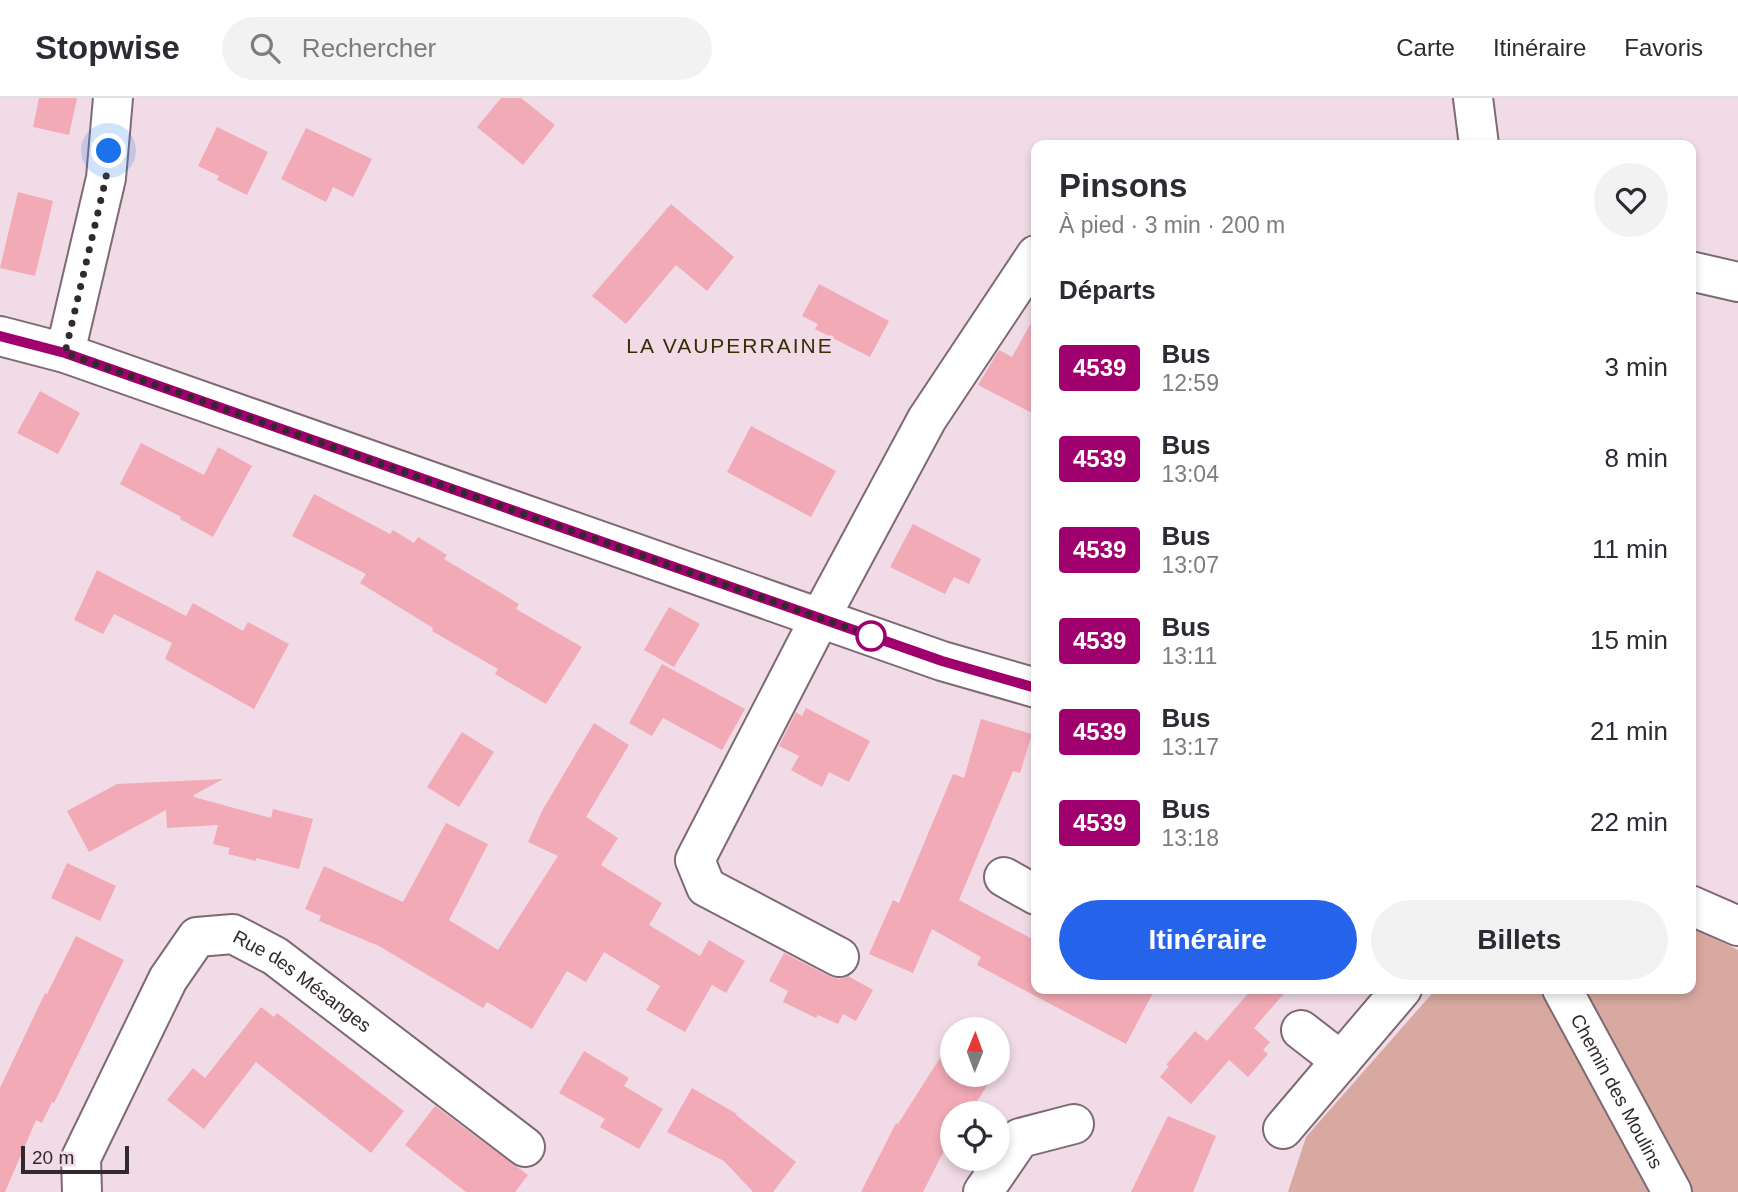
<!DOCTYPE html>
<html lang="fr">
<head>
<meta charset="utf-8">
<style>
	:root { --surface:#fff; --page:#f2f2f3; --text:#2b2b33; --muted:#7c7c81; --line:#e1e1e2; --accent:#2563eb }
	body { margin:0; font-family:Helvetica,sans-serif; background:var(--page); color:var(--text); height:100vh; display:flex; flex-direction:column; font-size:26px; white-space:nowrap }
	* { box-sizing:border-box; margin:0 }
	p { font-size:23px; color:var(--muted) }
	.icon { flex:none; width:38px; height:38px; fill:none; stroke:currentColor; stroke-width:2; stroke-linecap:round; stroke-linejoin:round }
	.map { position:relative; flex:1; overflow:hidden }
	.panel { position:absolute; left:1031px; top:42px; width:665px; height:854px; display:flex; flex-direction:column; background:var(--surface); border-radius:14px; box-shadow:0 4px 10px #0003 }
	.panel>* { flex:none }
	.badge { padding:0 14px; border-radius:5px; font-size:24px; line-height:46px }
	.needle { width:46px; rotate:1deg }
	.fabs { position:absolute; left:940px; top:919px; display:grid; gap:14px }
	.fabs a { display:grid; place-items:center; width:70px; height:70px; border-radius:50%; background:var(--surface); box-shadow:0 4px 10px #0003; font-size:35px }
	.scale { position:absolute; left:21px; bottom:18px; width:108px; box-sizing:border-box; padding-left:7px; border:4px solid #31292d; border-top:0; font-size:19px; line-height:24px; white-space:nowrap; color:#31292d; -webkit-text-stroke:5px #f1dbe6; paint-order:stroke }
	.you { position:absolute; width:35px; height:35px; margin:-18px; border:5px solid #fff; border-radius:50%; background:#1a73e8; box-shadow:0 0 0 10px #1a73e833 }
	.map>.badge { position:absolute; translate:-50% -50%; box-shadow:0 0 0 4px #fff }
	h2 { padding:0 28px; font-size:26px; line-height:63px }
	.round { display:grid; place-items:center; flex:none; width:74px; height:74px; border-radius:37px; background:var(--page) }
	.headline { display:flex; align-items:center; justify-content:space-between; height:119px; padding:0 28px }
	h1 { font-size:33px; font-weight:800; line-height:52px }
	.cta { display:flex; gap:14px; margin-top:auto; padding:14px 28px }
	.cta a { flex:1; height:80px; border-radius:42px; background:var(--accent); color:#fff; font-size:28px; font-weight:800; line-height:80px; text-align:center }
	.cta a+a { background:var(--page); color:var(--text) }
	ul { padding:0; list-style:none }
	li { display:flex; align-items:center; gap:21px; height:91px; padding:0 28px }
	li div { flex:1 }
	li b { display:block; font-size:26px }
	li em { font-style:normal }
	li .badge { min-width:77px; font-weight:700; text-align:center }
	header { display:flex; align-items:center; gap:42px; box-sizing:border-box; height:98px; padding:0 35px; background:var(--surface); border-bottom:2px solid var(--line) }
	header strong { font-size:33px }
	nav { display:flex; gap:38px; margin-inline-start:auto; font-size:24px }
	.search { width:490px; height:63px; background:var(--page); display:flex; align-items:center; gap:18px; box-sizing:border-box; padding:0 24px; border-radius:38px; color:var(--muted); font-size:26px }
	.map>svg:first-child { display:block }
	.green { fill:#d8a9a0 }
	.building { fill:#f2abb6 }
	.lines { fill:none; stroke-linecap:round; stroke-linejoin:round }
	.minor-casing { stroke:#7d6a74; stroke-width:42 }
	.minor { stroke:#fff; stroke-width:38 }
	.line-casing { stroke:#fff; stroke-width:16 }
	.line { stroke:#a0006e; stroke-width:10 }
	.walk { stroke:#31292d; stroke-width:7; stroke-dasharray:0 12.6 }
	.stop-dot { fill:#fff; stroke:#a0006e; stroke-width:3.5 }
	.labels { text-anchor:middle; stroke-width:7; stroke-linejoin:round; paint-order:stroke }
	.street-label { font-size:19px; fill:#31292d; stroke:#f1dbe6 }
	.neighbourhood-label { font-size:21px; letter-spacing:2px; fill:#382f04; stroke:#f1dbe6 }
</style>
</head>
<body>
<header>
<strong>Stopwise</strong>
<div class="search"><svg class="icon" aria-label="search" viewBox="0 0 24 24"><circle cx="10" cy="10" r="6"/><path d="M15 15l6 6"/></svg>Rechercher</div>
<nav><a>Carte</a><a>Itinéraire</a><a>Favoris</a></nav>
</header>
<div class="map">
<svg width="1738" height="1094" viewBox="0 0 1738 1094">
	<rect width="100%" height="100%" fill="#f1dbe6"/>
	<path class="green" d="M 1691,829 L 1738,852 L 1738,1094 L 1288,1094 L 1306,1039 L 1436,891 L 1690,891 Z"/>
	<g class="building">
		<path d="M 39,0 L 77,0 L 69,37 L 33,29 Z"/>
		<path d="M 501,0 L 521,0 L 555,27 L 523,67 L 477,29 Z"/>
		<path d="M 217,29 L 268,54 L 247,97 L 217,82 L 219,78 L 198,68 Z"/>
		<path d="M 306,30 L 372,61 L 353,99 L 333,89 L 326,104 L 281,81 Z"/>
		<path d="M 18,94 L 53,103 L 35,178 L 0,170 Z"/>
		<path d="M 671,106 L 734,159 L 707,193 L 676,167 L 626,226 L 592,198 Z"/>
		<path d="M 819,186 L 889,223 L 870,259 L 815,231 L 818,226 L 802,218 Z"/>
		<path d="M 1036,216 L 1036,317 L 978,287 L 999,252 L 1012,259 Z"/>
		<path d="M 40,293 L 80,315 L 58,356 L 17,335 Z"/>
		<path d="M 751,328 L 836,373 L 811,419 L 727,374 Z"/>
		<path d="M 141,345 L 204,377 L 218,349 L 252,368 L 213,439 L 180,421 L 181,419 L 120,386 Z"/>
		<path d="M 314,396 L 390,436 L 393,432 L 414,445 L 418,439 L 447,457 L 444,461 L 519,506 L 516,511 L 582,549 L 546,606 L 495,576 L 498,571 L 432,533 L 433,530 L 360,485 L 366,476 L 292,438 Z"/>
		<path d="M 913,426 L 981,461 L 969,486 L 954,479 L 945,496 L 890,469 Z"/>
		<path d="M 97,472 L 186,518 L 193,505 L 243,533 L 248,524 L 289,546 L 254,611 L 165,561 L 172,545 L 114,516 L 103,536 L 74,522 Z"/>
		<path d="M 669,509 L 700,526 L 674,569 L 644,552 Z"/>
		<path d="M 662,566 L 745,611 L 722,652 L 663,620 L 652,638 L 629,625 Z"/>
		<path d="M 806,610 L 870,643 L 849,684 L 829,674 L 822,689 L 791,672 L 799,658 L 779,648 L 796,614 L 802,618 Z"/>
		<path d="M 981,621 L 1032,636 L 1020,675 L 1013,673 L 959,802 L 1036,843 L 1036,891 L 1155,891 L 1126,946 L 977,867 L 981,859 L 932,831 L 913,875 L 869,856 L 893,802 L 899,805 L 953,676 L 964,680 Z"/>
		<path d="M 594,625 L 629,647 L 586,719 L 618,740 L 601,767 L 662,805 L 649,827 L 700,858 L 709,842 L 745,863 L 726,895 L 712,887 L 685,934 L 646,912 L 660,888 L 604,854 L 586,884 L 567,873 L 532,931 L 487,904 L 483,910 L 379,848 L 319,823 L 321,818 L 305,811 L 324,768 L 403,804 L 446,725 L 488,746 L 449,822 L 498,852 L 558,758 L 528,744 L 542,713 Z"/>
		<path d="M 462,634 L 494,654 L 459,709 L 427,689 Z"/>
		<path d="M 223,681 L 194,697 L 194,699 L 271,720 L 273,711 L 313,721 L 299,771 L 256,760 L 256,763 L 228,756 L 230,750 L 213,746 L 218,727 L 167,730 L 166,712 L 89,754 L 67,713 L 117,686 Z"/>
		<path d="M 67,765 L 116,788 L 100,823 L 51,800 Z"/>
		<path d="M 76,838 L 124,862 L 54,1005 L 52,1004 L 42,1025 L 36,1022 L 5,1094 L 0,1094 L 0,990 L 45,895 L 47,896 Z"/>
		<path d="M 784,855 L 829,878 L 839,881 L 848,878 L 873,892 L 856,923 L 843,916 L 838,926 L 818,917 L 816,920 L 783,904 L 788,893 L 769,883 Z"/>
		<path d="M 1252,891 L 1288,891 L 1254,930 L 1270,944 L 1263,952 L 1268,956 L 1248,979 L 1229,962 L 1191,1006 L 1160,979 L 1169,968 L 1166,967 L 1195,933 L 1207,943 Z"/>
		<path d="M 261,909 L 274,919 L 277,915 L 404,1013 L 371,1055 L 256,964 L 204,1031 L 167,1002 L 193,970 L 205,980 Z"/>
		<path d="M 952,941 L 952,976 L 994,976 L 970,1015 L 952,1015 L 952,1037 L 923,1094 L 861,1094 L 896,1025 L 898,1026 Z"/>
		<path d="M 998,944 L 1010,951 L 998,971 Z"/>
		<path d="M 584,953 L 629,980 L 624,988 L 663,1011 L 639,1051 L 600,1029 L 605,1021 L 559,995 Z"/>
		<path d="M 692,990 L 737,1016 L 736,1017 L 796,1064 L 773,1094 L 753,1094 L 724,1063 L 667,1034 Z"/>
		<path d="M 435,1008 L 528,1077 L 515,1094 L 466,1094 L 405,1047 Z"/>
		<path d="M 1168,1018 L 1216,1038 L 1193,1094 L 1131,1094 Z"/>
	</g>
	<g class="lines">
		<defs>
			<g id="minor">
				<path d="M 1473,0 L 1479,47"/>
				<path d="M 1690,173 L 1738,184"/>
				<path d="M 0,238 L 65,255 L 942,563 L 1036,590"/>
				<path d="M 65,255 L 106,80 L 113,0"/>
				<path d="M 1004,779 L 1036,797"/>
				<path d="M 1690,807 L 1738,828"/>
				<path d="M 839,859 L 706,789 L 695,762 L 820,520 L 927,321 L 1036,157"/>
				<path id="s1" d="M 1562,891 L 1672,1094"/>
				<path d="M 1301,932 L 1341,963"/>
				<path d="M 1283,1031 L 1402,891"/>
				<path id="s2" d="M 82,1094 L 81,1060 L 168,881 L 197,839 L 233,836 L 275,858 L 525,1049"/>
				<path d="M 983,1094 L 1020,1040 L 1074,1026"/>
			</g>
		</defs>
		<use href="#minor" class="minor-casing"/>
		<use href="#minor" class="minor"/>
	</g>
	<g class="lines">
		<defs>
			<path id="line" d="M 0,238 L 65,255 L 942,563 L 1036,590"/>
		</defs>
		<use href="#line" class="line-casing"/>
		<use href="#line" class="line"/>
		<path class="walk" d="M 109,53 L 106,80 L 65,255 L 871,538"/>
	</g>
	<circle class="stop-dot" cx="871" cy="538" r="14"/>
	<g class="labels">
		<g class="street-label">
			<text dy="7" stroke="none"><textPath href="#s2" startOffset="404">Rue des Mésanges</textPath></text>
			<text dy="7" stroke="none"><textPath href="#s1" startOffset="116">Chemin des Moulins</textPath></text>
		</g>
		<g class="neighbourhood-label">
			<text x="730" y="255">LA VAUPERRAINE</text>
		</g>
	</g>
</svg>
<div class="fabs">
<a><svg class="needle" viewBox="-14 -14 28 28"><path d="M0-13l5 13h-10z" fill="#e53935"/><path d="M0 13l5-13h-10z" fill="#7c7c81"/></svg></a>
<a><svg class="icon" aria-label="locate" viewBox="0 0 24 24"><circle cx="12" cy="12" r="6"/><path d="M12 2v4M12 18v4M2 12h4M18 12h4"/></svg></a>
</div>
<div class="scale">20 m</div>
<div class="you" style="left:109px;top:53px"></div>
<section class="panel">
<div class="headline"><div><h1>Pinsons</h1><p>À pied · 3 min · 200 m</p></div><a class="round"><svg class="icon" aria-label="heart" viewBox="0 0 24 24"><path d="M12 20l-8-8c-3-5 5-10 8-4 3-6 11-1 8 4z"/></svg></a></div>
<h2>Départs</h2>
<ul>
<li><span class="badge" style="background:#a0006e;color:#fff">4539</span><div><b>Bus</b><p>12:59</p></div><em>3 min</em></li>
<li><span class="badge" style="background:#a0006e;color:#fff">4539</span><div><b>Bus</b><p>13:04</p></div><em>8 min</em></li>
<li><span class="badge" style="background:#a0006e;color:#fff">4539</span><div><b>Bus</b><p>13:07</p></div><em>11 min</em></li>
<li><span class="badge" style="background:#a0006e;color:#fff">4539</span><div><b>Bus</b><p>13:11</p></div><em>15 min</em></li>
<li><span class="badge" style="background:#a0006e;color:#fff">4539</span><div><b>Bus</b><p>13:17</p></div><em>21 min</em></li>
<li><span class="badge" style="background:#a0006e;color:#fff">4539</span><div><b>Bus</b><p>13:18</p></div><em>22 min</em></li>
</ul>
<div class="cta"><a>Itinéraire</a><a>Billets</a></div>
</section>
</div>
</body>
</html>
